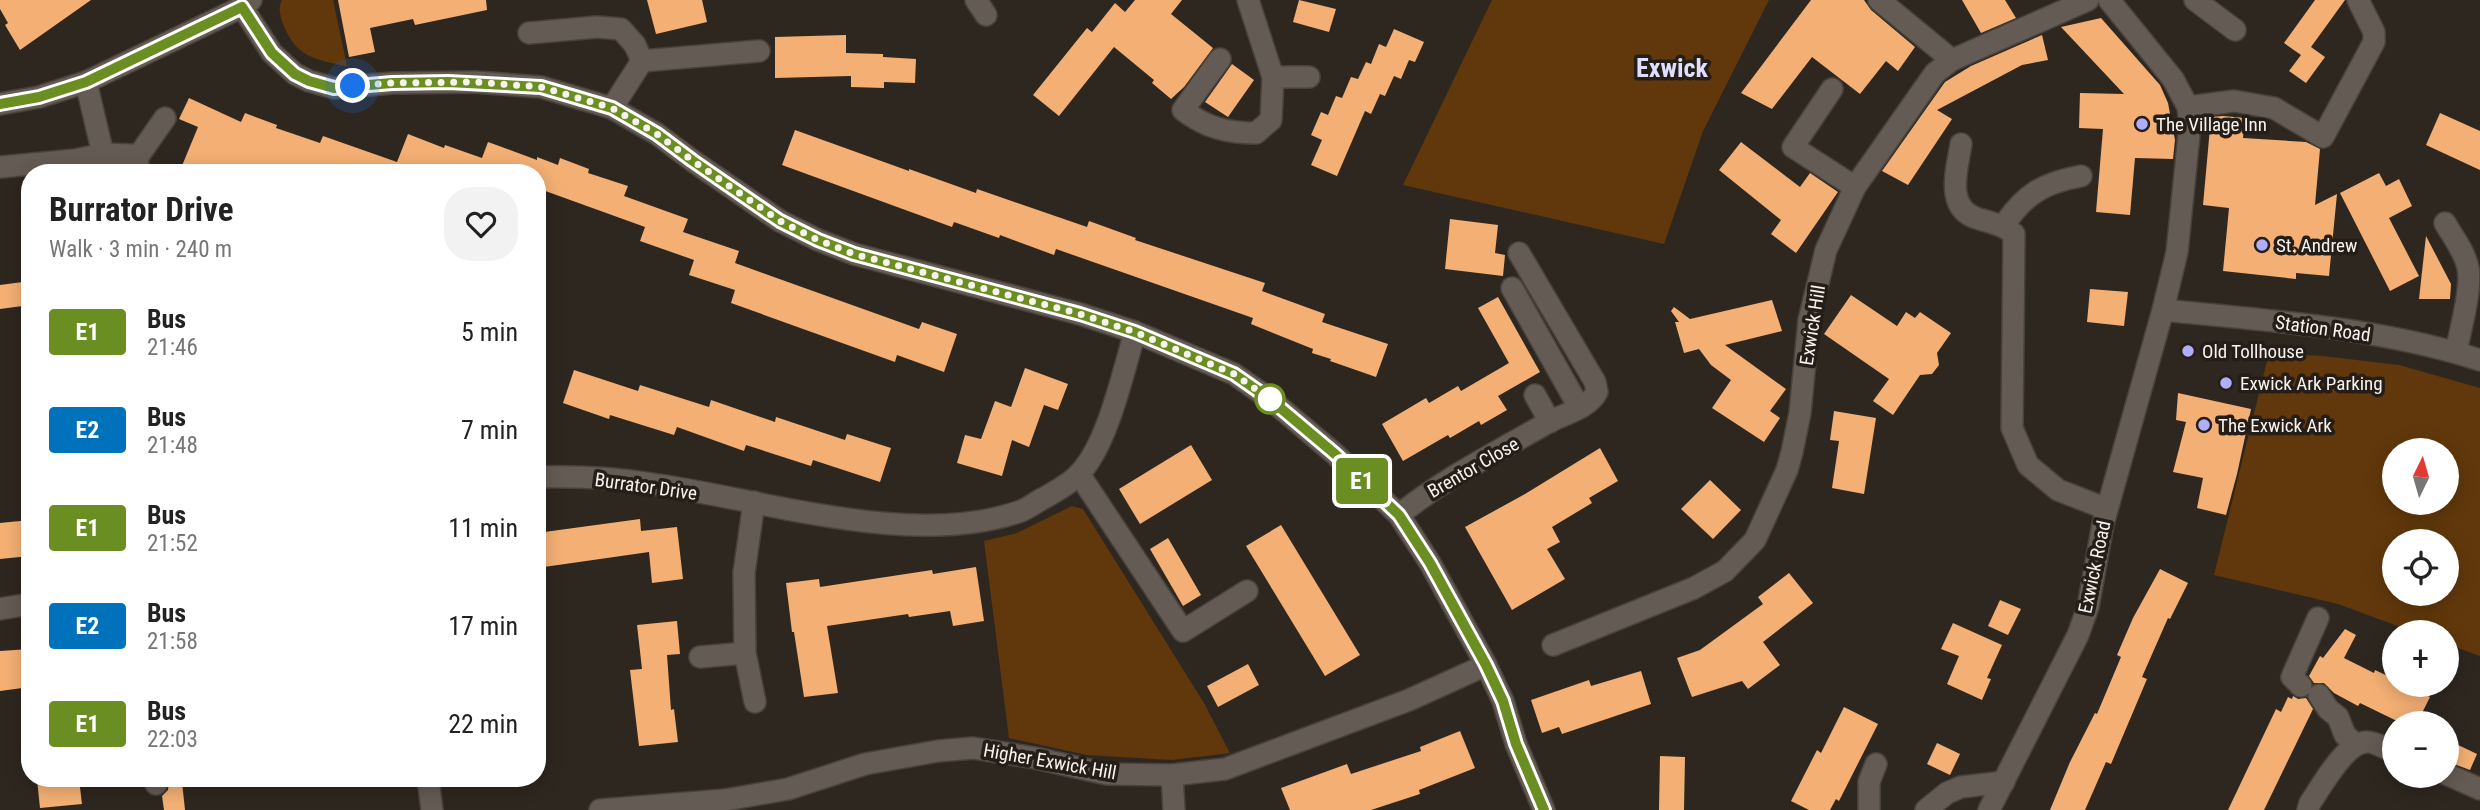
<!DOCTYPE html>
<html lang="en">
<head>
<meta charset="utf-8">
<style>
	:root { --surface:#fff; --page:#f2f2f2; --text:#222; --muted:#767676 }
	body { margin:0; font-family:"Roboto Condensed",sans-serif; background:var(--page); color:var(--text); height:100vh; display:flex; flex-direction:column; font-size:26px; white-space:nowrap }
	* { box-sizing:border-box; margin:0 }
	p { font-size:23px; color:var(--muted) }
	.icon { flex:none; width:38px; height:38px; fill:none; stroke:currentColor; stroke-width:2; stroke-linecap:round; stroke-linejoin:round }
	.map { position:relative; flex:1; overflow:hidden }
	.side { position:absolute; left:21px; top:164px; width:525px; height:623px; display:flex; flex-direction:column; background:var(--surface); border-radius:28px; box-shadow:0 4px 18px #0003 }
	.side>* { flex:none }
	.badge { padding:0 14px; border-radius:5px; font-size:24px; line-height:46px }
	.needle { width:46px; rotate:5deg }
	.buttons { position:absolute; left:2382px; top:438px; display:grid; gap:14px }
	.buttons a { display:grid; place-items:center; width:77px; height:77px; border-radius:50%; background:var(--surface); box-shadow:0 4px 18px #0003; font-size:35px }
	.you { position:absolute; width:35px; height:35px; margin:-18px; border:5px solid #fff; border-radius:50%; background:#1a73e8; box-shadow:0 0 0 10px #1a73e833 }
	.map>.badge { position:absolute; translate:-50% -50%; box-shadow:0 0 0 4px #fff }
	.round { display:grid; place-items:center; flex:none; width:74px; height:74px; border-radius:28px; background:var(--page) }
	.headline { display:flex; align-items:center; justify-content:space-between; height:119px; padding:0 28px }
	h1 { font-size:33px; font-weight:700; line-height:52px }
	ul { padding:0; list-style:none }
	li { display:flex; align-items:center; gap:21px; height:98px; padding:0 28px }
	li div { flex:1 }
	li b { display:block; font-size:26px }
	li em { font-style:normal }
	li .badge { min-width:77px; font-weight:700; text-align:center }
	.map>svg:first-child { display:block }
	.green { fill:#61380b; fill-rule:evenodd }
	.building { fill:#f4b074 }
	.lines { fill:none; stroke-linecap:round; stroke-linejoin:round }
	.minor-casing { stroke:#48423c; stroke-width:24 }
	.minor { stroke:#645b54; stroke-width:21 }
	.line-casing { stroke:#fff; stroke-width:16 }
	.line { stroke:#6b8e23; stroke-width:10 }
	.walk { stroke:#f7f2ee; stroke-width:7; stroke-dasharray:0 12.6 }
	.poi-dot { fill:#afaefa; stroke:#251d17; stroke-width:2.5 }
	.stop-dot { fill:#fff; stroke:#6b8e23; stroke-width:3.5 }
	.labels { text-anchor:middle; stroke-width:7; stroke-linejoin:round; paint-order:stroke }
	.poi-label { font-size:19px; fill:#f7f2ee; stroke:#251d17; text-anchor:start }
	.street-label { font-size:19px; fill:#f7f2ee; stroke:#251d17 }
	.district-label { font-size:26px; font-weight:bold; fill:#dfdffd; stroke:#251d17 }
</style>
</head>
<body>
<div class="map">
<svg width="2480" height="810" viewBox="0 0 2480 810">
	<rect width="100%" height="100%" fill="#2e2720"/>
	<g class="green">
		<path d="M 282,0 L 333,0 L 347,66 C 314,60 294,56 282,21 C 280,13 278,8 282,0 Z"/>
		<path d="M 1492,0 L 1769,0 L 1703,131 L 1664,244 L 1403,185 Z"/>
		<path d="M 2269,353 L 2323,356 L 2399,365 L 2480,388 L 2480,656 L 2447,644 L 2446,632 L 2414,632 L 2338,604 L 2214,575 ZM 2394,450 L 2446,450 L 2446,502 L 2394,502 ZM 2394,541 L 2446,541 L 2446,593 L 2394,593 Z"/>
		<path d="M 1072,506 L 1083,509 L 1204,703 L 1230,753 L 1172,760 L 1087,755 L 1009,738 L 984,541 L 1017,533 Z"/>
	</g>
	<g class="building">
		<path d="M 0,0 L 91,0 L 20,50 L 5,25 L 8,23 L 0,9 Z"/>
		<path d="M 338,0 L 486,0 L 487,10 L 415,25 L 413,19 L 370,28 L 375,52 L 349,57 Z"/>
		<path d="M 647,0 L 702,0 L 707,22 L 656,34 Z"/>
		<path d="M 1135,0 L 1182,0 L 1171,14 L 1213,48 L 1184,87 L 1171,99 L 1152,83 L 1154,80 L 1114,47 L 1059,116 L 1033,95 L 1087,28 L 1092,32 L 1115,3 L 1125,12 Z"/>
		<path d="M 1299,0 L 1336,9 L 1329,32 L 1293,22 Z"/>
		<path d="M 1811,0 L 1864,0 L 1871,10 L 1915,47 L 1898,71 L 1886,61 L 1860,94 L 1812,57 L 1772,109 L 1741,93 Z"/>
		<path d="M 1962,0 L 2005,0 L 2016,18 L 1981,33 Z"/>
		<path d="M 2315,0 L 2345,0 L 2311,47 L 2325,57 L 2306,83 L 2289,71 L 2301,55 L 2284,43 Z"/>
		<path d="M 2101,18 L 2160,85 L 2168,103 L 2175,140 L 2173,159 L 2135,158 L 2130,215 L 2096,212 L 2103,129 L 2079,128 L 2080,93 L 2124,94 L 2061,27 Z"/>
		<path d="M 1394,29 L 1424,42 L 1415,62 L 1409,60 L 1401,79 L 1394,76 L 1385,96 L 1380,94 L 1371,114 L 1365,111 L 1337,176 L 1311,165 L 1322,140 L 1311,135 L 1321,112 L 1328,115 L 1336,96 L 1342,98 L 1351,77 L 1358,79 L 1366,62 L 1371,64 L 1379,44 L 1386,47 Z"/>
		<path d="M 846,35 L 846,53 L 883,54 L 883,57 L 916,59 L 915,83 L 884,82 L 884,88 L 851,87 L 851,76 L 775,78 L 775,37 Z"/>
		<path d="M 2042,35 L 2048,60 L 2022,65 L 1937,110 L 1952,119 L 1908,185 L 1882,171 L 1945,82 L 1971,66 Z"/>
		<path d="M 1232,64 L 1254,80 L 1228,117 L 1205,102 Z"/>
		<path d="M 189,98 L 241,122 L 245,113 L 277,125 L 276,128 L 320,143 L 323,136 L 397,162 L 408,134 L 444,148 L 445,145 L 482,158 L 488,142 L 537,160 L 537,157 L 558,165 L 560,158 L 589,169 L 588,173 L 628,186 L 624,196 L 688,219 L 683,232 L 739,251 L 735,263 L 919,329 L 922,322 L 957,334 L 944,372 L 897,355 L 895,362 L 731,303 L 735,290 L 689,275 L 694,260 L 640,241 L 645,227 L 537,188 L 537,173 L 179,173 L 198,127 L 179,119 Z"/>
		<path d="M 2440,113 L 2480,131 L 2480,170 L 2426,145 Z"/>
		<path d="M 2223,116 L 2245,118 L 2243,138 L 2306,142 L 2320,149 L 2315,205 L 2337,194 L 2329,276 L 2296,273 L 2296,279 L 2223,271 L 2229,208 L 2203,205 L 2211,117 Z"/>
		<path d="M 795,130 L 909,171 L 909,169 L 976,193 L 977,189 L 1087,227 L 1089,221 L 1136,238 L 1135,240 L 1265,283 L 1262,291 L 1325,314 L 1322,322 L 1388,344 L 1376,377 L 1330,361 L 1331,359 L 1312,353 L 1313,349 L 1251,324 L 1253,318 L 1056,249 L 1054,255 L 1000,235 L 999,238 L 954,222 L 952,227 L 782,165 Z"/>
		<path d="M 1741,142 L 1800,187 L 1810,173 L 1838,192 L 1796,253 L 1771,234 L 1781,220 L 1719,170 Z"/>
		<path d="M 2379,173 L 2386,186 L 2399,179 L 2412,206 L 2389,218 L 2419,276 L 2390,291 L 2340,193 Z"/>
		<path d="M 1450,219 L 1498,225 L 1495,253 L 1505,255 L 1503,276 L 1445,269 Z"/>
		<path d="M 2426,236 L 2451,284 L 2450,299 L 2419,299 Z"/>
		<path d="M 30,281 L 30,305 L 0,309 L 0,285 Z"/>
		<path d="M 2090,289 L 2128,292 L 2124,326 L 2087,322 Z"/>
		<path d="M 1851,295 L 1897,326 L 1906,312 L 1915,318 L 1920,312 L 1951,333 L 1937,353 L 1939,365 L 1932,374 L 1920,375 L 1893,415 L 1873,401 L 1889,379 L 1824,334 Z"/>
		<path d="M 1498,297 L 1540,372 L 1498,396 L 1507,410 L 1481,425 L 1479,421 L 1450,438 L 1448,435 L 1403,461 L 1382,424 L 1426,398 L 1429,403 L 1458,386 L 1461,391 L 1509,363 L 1478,308 Z"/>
		<path d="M 1772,300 L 1782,331 L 1725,345 L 1786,389 L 1770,411 L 1780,418 L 1764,442 L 1712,408 L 1731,380 L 1711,365 L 1699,349 L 1684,353 L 1675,322 L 1679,322 L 1671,311 L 1674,307 L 1690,319 Z"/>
		<path d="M 1025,368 L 1068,384 L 1058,410 L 1044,405 L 1029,447 L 1012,440 L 1002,476 L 957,463 L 965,435 L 981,439 L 995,401 L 1011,407 Z"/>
		<path d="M 574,370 L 638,391 L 640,385 L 709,407 L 711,400 L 775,422 L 776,417 L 845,440 L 847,434 L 891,448 L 880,482 L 813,460 L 811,466 L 746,445 L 744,451 L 677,427 L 674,435 L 610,415 L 609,419 L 563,403 Z"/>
		<path d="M 2178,393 L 2251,409 L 2237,474 L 2226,515 L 2197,508 L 2203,478 L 2173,472 L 2186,422 L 2176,420 Z"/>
		<path d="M 1834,411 L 1876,418 L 1864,494 L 1832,488 L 1839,441 L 1830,440 Z"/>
		<path d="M 1191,445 L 1212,480 L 1140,524 L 1119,489 Z"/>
		<path d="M 1600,448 L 1618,481 L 1589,498 L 1592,503 L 1552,527 L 1560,542 L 1547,549 L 1565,579 L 1512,610 L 1465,527 L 1525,494 Z"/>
		<path d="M 1710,480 L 1741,510 L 1713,539 L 1681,509 Z"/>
		<path d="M 640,519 L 641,531 L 677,527 L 683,579 L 652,583 L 649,552 L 537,568 L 537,533 Z"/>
		<path d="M 30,520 L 30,556 L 0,559 L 0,523 Z"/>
		<path d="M 1281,525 L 1360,655 L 1325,676 L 1246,546 Z"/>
		<path d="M 1168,538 L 1201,595 L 1183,606 L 1150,549 Z"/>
		<path d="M 976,567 L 984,621 L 953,626 L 950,611 L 909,617 L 908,614 L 827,626 L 838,693 L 804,697 L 794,632 L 792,632 L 786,583 L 819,579 L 820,587 L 932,570 L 933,574 Z"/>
		<path d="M 2160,569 L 2188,583 L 2170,619 L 2168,618 L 2142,677 L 2147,679 L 2111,764 L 2106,762 L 2085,810 L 2050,810 L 2070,762 L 2095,713 L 2097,714 L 2121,657 L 2117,655 L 2133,618 Z"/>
		<path d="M 1789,573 L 1813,603 L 1763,642 L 1780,665 L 1748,689 L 1742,681 L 1692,697 L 1677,658 L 1700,650 L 1763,604 L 1758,597 Z"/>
		<path d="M 2000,600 L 2021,609 L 2008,635 L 1988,626 Z"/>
		<path d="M 677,621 L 680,654 L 667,655 L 671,710 L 674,709 L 678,742 L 639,746 L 630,670 L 642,669 L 637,625 Z"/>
		<path d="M 1953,623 L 2002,645 L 1987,678 L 1991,679 L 1982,700 L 1947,684 L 1959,656 L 1941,649 Z"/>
		<path d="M 2345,629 L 2356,635 L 2344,658 L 2374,673 L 2375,670 L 2394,679 L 2394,684 L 2404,684 L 2430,697 L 2417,723 L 2401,723 L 2360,703 L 2358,706 L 2334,693 L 2324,683 L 2314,683 L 2309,676 L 2320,656 L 2323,658 Z"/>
		<path d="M 30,649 L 30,687 L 0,691 L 0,651 Z"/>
		<path d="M 1248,664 L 1259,685 L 1218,707 L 1207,686 Z"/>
		<path d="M 1641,671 L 1651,704 L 1562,734 L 1559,727 L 1542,733 L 1531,700 L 1589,680 L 1591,686 Z"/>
		<path d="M 2293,696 L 2298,699 L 2306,698 L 2313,709 L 2264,810 L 2228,810 L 2276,709 L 2281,712 L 2288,697 L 2292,699 Z"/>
		<path d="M 1844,707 L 1878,724 L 1839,801 L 1836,799 L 1830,810 L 1809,810 L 1791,801 L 1817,750 L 1821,753 Z"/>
		<path d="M 1460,731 L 1475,768 L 1419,790 L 1420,794 L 1371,810 L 1290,810 L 1281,788 L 1347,764 L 1351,774 L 1421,751 L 1420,747 Z"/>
		<path d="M 1937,743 L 1960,754 L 1950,775 L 1927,764 Z"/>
		<path d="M 2454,743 L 2477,754 L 2470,770 L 2446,761 Z"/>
		<path d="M 1660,756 L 1685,757 L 1684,810 L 1659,810 Z"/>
		<path d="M 37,779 L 79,779 L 82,804 L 40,808 Z"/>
		<path d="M 169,782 L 182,782 L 185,810 L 164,810 L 162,796 L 168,790 Z"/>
	</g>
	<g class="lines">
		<defs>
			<g id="minor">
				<path d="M 976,0 L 986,15"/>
				<path d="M 1879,0 L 1952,60"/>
				<path d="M 2195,0 L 2235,30"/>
				<path d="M 242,7 L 272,53 L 295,74 L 309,81 L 334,88 L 392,83 L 475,82 L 541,87 L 612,108 L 657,134 L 693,161 L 780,221 L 818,240 L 854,254 L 1080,314 L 1135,332 L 1234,374 L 1271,400 L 1335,454 L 1399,515 L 1430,563 L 1486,665 L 1503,701 L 1516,744 L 1544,810"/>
				<path d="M 529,33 L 597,27 L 621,29 L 635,45 L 642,61"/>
				<path d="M 1220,59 L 1183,110 C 1206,128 1228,133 1256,133 L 1271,120 L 1273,77 L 1248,0"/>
				<path d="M 1273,77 L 1309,77"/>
				<path d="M 1832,89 L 1793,147 L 1855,187"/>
				<path d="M 0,104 L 39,97 L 86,82 L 242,7 L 251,0"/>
				<path d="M 2188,107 L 2234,101 L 2274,108 L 2323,137 L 2374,42 L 2374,32 L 2358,0"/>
				<path d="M 612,108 L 642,61 L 759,51"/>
				<path d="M 1961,144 C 1957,170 1944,209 1979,219 C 1993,223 2003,225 2014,234 L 2012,428 L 2028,465 L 2058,490 L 2107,509"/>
				<path d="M 103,154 L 132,155 L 137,158 L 139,173"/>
				<path d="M 137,158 L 165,118"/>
				<path d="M 0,167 L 75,160 L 103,154 L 86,82"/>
				<path d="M 2445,223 C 2453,237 2465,252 2468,268 C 2472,289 2460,331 2456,352"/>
				<path d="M 2004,225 C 2025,194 2043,183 2081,176"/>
				<path d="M 1512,288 L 1579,407"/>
				<path d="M 2163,310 C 2269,321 2378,327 2480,360"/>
				<path d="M 1535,395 L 1550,422"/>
				<path d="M 1079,474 L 1183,631 L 1247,591"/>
				<path d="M 537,477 C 578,476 619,478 659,485 C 768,501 915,549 1021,511 C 1029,508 1036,502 1044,498 C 1056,491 1070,484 1079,474 C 1108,444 1123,372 1135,332"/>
				<path d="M 754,502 L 744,573 L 745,653 L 755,702"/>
				<path d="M 1399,515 C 1443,479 1497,452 1547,423 C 1563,414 1588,409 1597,392 L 1595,382 L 1519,253"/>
				<path d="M 0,609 L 30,604"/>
				<path d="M 1553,645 L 1694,588 L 1725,571 L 1755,540 L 1787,470 L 1792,452 L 1800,413 L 1809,320 L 1826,250 L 1855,187 L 1935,73 L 1952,60 L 2088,0"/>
				<path d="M 700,657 L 745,653"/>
				<path d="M 2301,686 L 2292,677 L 2318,618"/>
				<path d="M 2319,695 L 2328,709 L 2338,717 L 2345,735 L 2355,744"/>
				<path d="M 2446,774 L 2480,789"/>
				<path d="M 1172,775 L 1174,810"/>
				<path d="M 156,779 L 156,784"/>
				<path d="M 428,779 L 432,810"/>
				<path d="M 600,810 L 725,800 L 788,789 L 865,764 L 938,751 L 973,748 L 1035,758 L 1107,774 L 1172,775 L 1225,769 L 1409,700 L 1486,665"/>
				<path d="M 1869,810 L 1869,782 L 1876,764"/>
				<path d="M 1926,810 L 1947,793 L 1961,787 L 2004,782"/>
				<path d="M 1989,810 L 2078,635 L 2088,607 L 2103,524 L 2163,310 L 2177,252 L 2190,125 L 2188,107 L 2173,79 L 2109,0"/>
				<path d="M 2308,810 L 2310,803 C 2322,786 2345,742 2367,742 C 2376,742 2386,749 2394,752"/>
			</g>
		</defs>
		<use href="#minor" class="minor-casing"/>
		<use href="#minor" class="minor"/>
	</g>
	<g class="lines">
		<defs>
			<path id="line" d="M 0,104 L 39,97 L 86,82 L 242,7 L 272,53 L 295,74 L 309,81 L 334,88 L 392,83 L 448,82 L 541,87 L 612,108 L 657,134 L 693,161 L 780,221 L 818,240 L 854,254 L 1080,314 L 1135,332 L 1234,374 L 1271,400 L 1335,454 L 1399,515 L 1430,563 L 1486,665 L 1503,701 L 1516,744 L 1544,810"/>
		</defs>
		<use href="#line" class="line-casing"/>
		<use href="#line" class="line"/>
		<path class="walk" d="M 353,86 L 392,83 L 475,82 L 541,87 L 612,108 L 657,134 L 693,161 L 780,221 L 818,240 L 854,254 L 1080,314 L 1135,332 L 1234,374 L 1270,399"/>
	</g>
	<g class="poi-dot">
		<circle cx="2142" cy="124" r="7"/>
		<circle cx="2262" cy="245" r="7"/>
		<circle cx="2188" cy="351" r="7"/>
		<circle cx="2226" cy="383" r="7"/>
		<circle cx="2204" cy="425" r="7"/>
	</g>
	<circle class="stop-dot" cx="1270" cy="399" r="14"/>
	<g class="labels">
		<g class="poi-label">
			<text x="2156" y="131">The Village Inn</text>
			<text x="2276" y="252">St. Andrew</text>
			<text x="2202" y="358">Old Tollhouse</text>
			<text x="2240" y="390">Exwick Ark Parking</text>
			<text x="2218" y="432">The Exwick Ark</text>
		</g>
		<g class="street-label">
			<text transform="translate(1812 325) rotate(-81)" y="7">Exwick Hill</text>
			<text transform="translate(2323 328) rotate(8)" y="7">Station Road</text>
			<text transform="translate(1473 467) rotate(-30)" y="7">Brentor Close</text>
			<text transform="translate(646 486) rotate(8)" y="7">Burrator Drive</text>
			<text transform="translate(2094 567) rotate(-78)" y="7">Exwick Road</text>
			<text transform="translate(1050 761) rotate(10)" y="7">Higher Exwick Hill</text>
		</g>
		<g class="district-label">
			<text x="1672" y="77">Exwick</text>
		</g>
	</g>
</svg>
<div class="buttons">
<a><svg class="needle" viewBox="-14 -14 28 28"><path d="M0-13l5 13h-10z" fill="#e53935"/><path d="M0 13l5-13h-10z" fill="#767676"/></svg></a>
<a><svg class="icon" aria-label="locate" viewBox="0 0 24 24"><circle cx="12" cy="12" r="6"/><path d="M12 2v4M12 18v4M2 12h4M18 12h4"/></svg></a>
<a>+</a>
<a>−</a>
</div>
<div class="you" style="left:353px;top:86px"></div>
<b class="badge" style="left:1362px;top:481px;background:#6b8e23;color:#fff">E1</b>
<section class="side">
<div class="headline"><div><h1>Burrator Drive</h1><p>Walk · 3 min · 240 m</p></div><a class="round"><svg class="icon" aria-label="heart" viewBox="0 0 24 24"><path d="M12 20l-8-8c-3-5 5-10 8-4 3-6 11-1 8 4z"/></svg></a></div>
<ul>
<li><span class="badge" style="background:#6b8e23;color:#fff">E1</span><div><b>Bus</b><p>21:46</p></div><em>5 min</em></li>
<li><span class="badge" style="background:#0072bc;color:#fff">E2</span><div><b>Bus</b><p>21:48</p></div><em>7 min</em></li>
<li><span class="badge" style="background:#6b8e23;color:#fff">E1</span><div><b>Bus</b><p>21:52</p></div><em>11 min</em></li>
<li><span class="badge" style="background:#0072bc;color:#fff">E2</span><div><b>Bus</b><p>21:58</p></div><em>17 min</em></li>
<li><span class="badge" style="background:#6b8e23;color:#fff">E1</span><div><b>Bus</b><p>22:03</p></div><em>22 min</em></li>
</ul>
</section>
</div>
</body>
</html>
